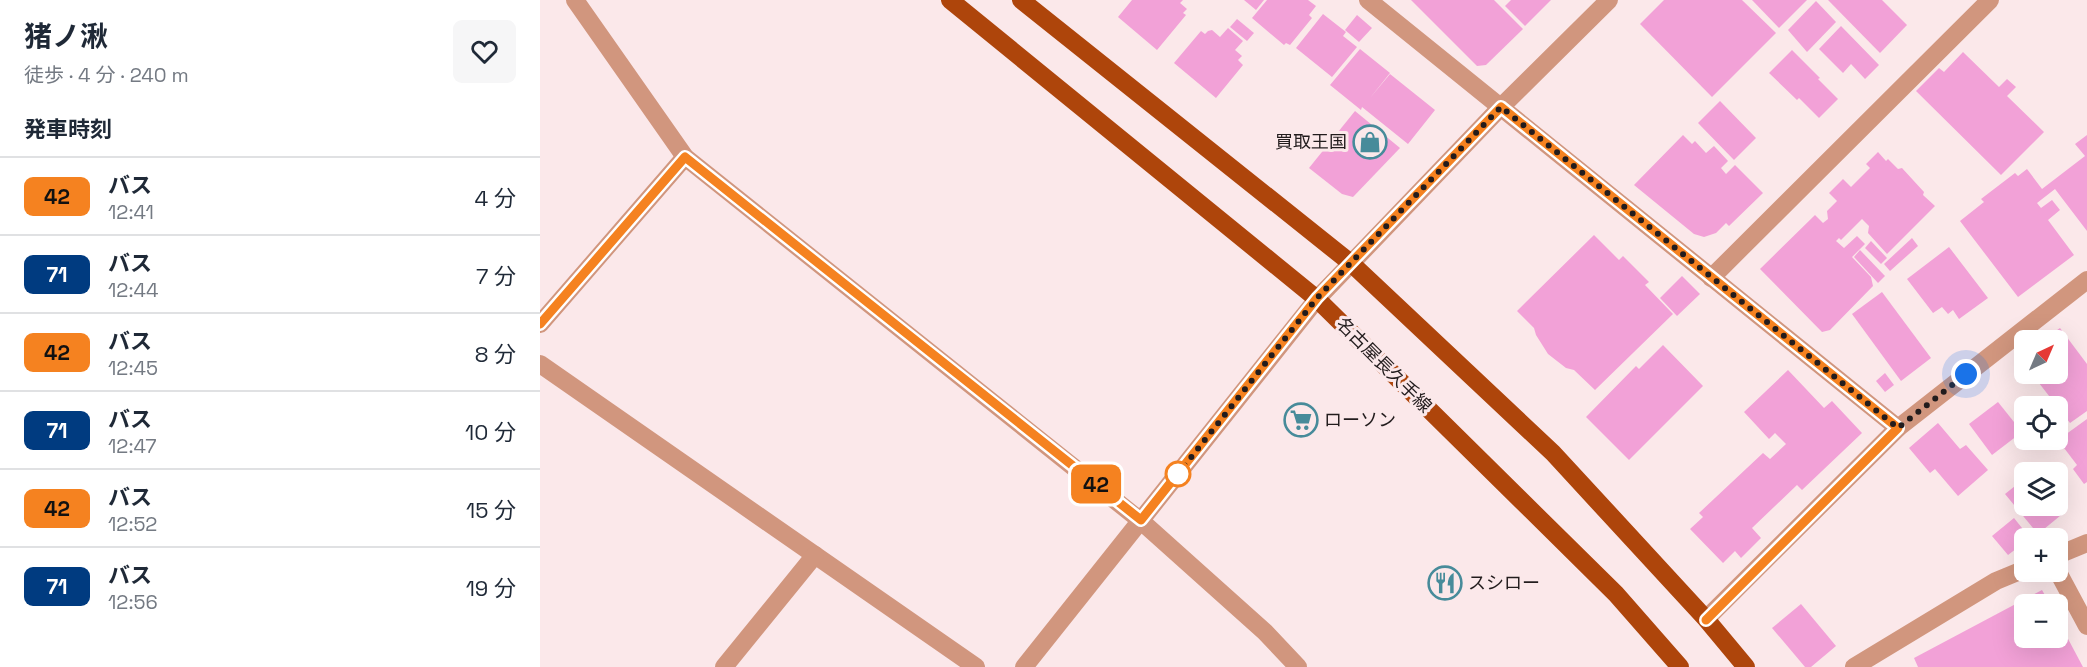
<!DOCTYPE html>
<html lang="ja">
<head>
<meta charset="utf-8">
<style>
	:root { --surface:#fff; --page:#f6f6f7; --text:#1f2937; --muted:#747a83; --line:#e0e1e3 }
	body { margin:0; font-family:"Space Grotesk","Noto Sans JP",sans-serif; background:var(--page); color:var(--text); height:100vh; display:flex; flex-direction:column; font-size:22px; white-space:nowrap }
	* { box-sizing:border-box; margin:0 }
	p { font-size:20px; color:var(--muted) }
	.icon { flex:none; width:33px; height:33px; fill:none; stroke:currentColor; stroke-width:2; stroke-linecap:round; stroke-linejoin:round }
	.map { position:relative; flex:1; overflow:hidden }
	.side { display:flex; flex-direction:column; background:var(--surface); width:540px }
	.side>* { flex:none }
	.badge { padding:0 12px; border-radius:9px; font-size:21px; line-height:39px }
	.needle { width:39px; rotate:44deg }
	.tools { position:absolute; left:1474px; top:330px; display:grid; gap:12px }
	.tools a { display:grid; place-items:center; width:54px; height:54px; border-radius:9px; background:var(--surface); box-shadow:0 6px 24px #0002; font-size:30px }
	.you { position:absolute; width:30px; height:30px; margin:-15px; border:4px solid #fff; border-radius:50%; background:#1a73e8; box-shadow:0 0 0 9px #1a73e833 }
	.map>.badge { position:absolute; translate:-50% -50%; box-shadow:0 0 0 3px #fff }
	h2 { padding:0 24px; font-size:22px; line-height:54px }
	.round { display:grid; place-items:center; flex:none; width:63px; height:63px; border-radius:9px; background:var(--page) }
	.head { display:flex; align-items:center; justify-content:space-between; height:102px; padding:0 24px }
	h1 { font-size:28px; font-weight:700; line-height:45px }
	ul { padding:0; list-style:none }
	li { display:flex; align-items:center; gap:18px; height:78px; padding:0 24px; border-top:2px solid var(--line) }
	li div { flex:1 }
	li b { display:block; font-size:22px }
	li em { font-style:normal }
	li .badge { min-width:66px; font-weight:700; text-align:center }
	main { display:flex; flex:1; min-height:0 }
	.map>svg:first-child { display:block }
	.building { fill:#f2a1d7 }
	.lines { fill:none; stroke-linecap:round; stroke-linejoin:round }
	.minor { stroke:#d1967e; stroke-width:18 }
	.tertiary { stroke:#d1967e; stroke-width:18 }
	.primary { stroke:#ae450b; stroke-width:18 }
	.line-casing { stroke:#fff; stroke-width:14 }
	.line { stroke:#f58220; stroke-width:9 }
	.walk { stroke:#221c1d; stroke-width:6; stroke-dasharray:0 10.8 }
	.stop-dot { fill:#fff; stroke:#f58220; stroke-width:3 }
	.labels { text-anchor:middle; stroke-width:6; stroke-linejoin:round; paint-order:stroke }
	.poi-label { font-size:18px; fill:#221c1d; stroke:#fbe8ea; text-anchor:start }
	.street-label { font-size:18px; fill:#221c1d; stroke:#fbe8ea }
</style>
</head>
<body>
<main>
<section class="side">
<div class="head"><div><h1>猪ノ湫</h1><p>徒歩 · 4 分 · 240 m</p></div><a class="round"><svg class="icon" aria-label="heart" viewBox="0 0 24 24"><path d="M12 20l-8-8c-3-5 5-10 8-4 3-6 11-1 8 4z"/></svg></a></div>
<h2>発車時刻</h2>
<ul>
<li><span class="badge" style="background:#f58220;color:#111">42</span><div><b>バス</b><p>12:41</p></div><em>4 分</em></li>
<li><span class="badge" style="background:#003b80;color:#fff">71</span><div><b>バス</b><p>12:44</p></div><em>7 分</em></li>
<li><span class="badge" style="background:#f58220;color:#111">42</span><div><b>バス</b><p>12:45</p></div><em>8 分</em></li>
<li><span class="badge" style="background:#003b80;color:#fff">71</span><div><b>バス</b><p>12:47</p></div><em>10 分</em></li>
<li><span class="badge" style="background:#f58220;color:#111">42</span><div><b>バス</b><p>12:52</p></div><em>15 分</em></li>
<li><span class="badge" style="background:#003b80;color:#fff">71</span><div><b>バス</b><p>12:56</p></div><em>19 分</em></li>
</ul>
</section>
<div class="map">
<svg width="1547" height="667" viewBox="0 0 1547 667">
	<rect width="100%" height="100%" fill="#fbe8ea"/>
	<g class="building">
		<path d="M 592,0 L 643,0 L 640,3 L 647,9 L 643,13 L 646,15 L 617,50 L 578,17 Z"/>
		<path d="M 704,0 L 724,0 L 716,10 Z"/>
		<path d="M 727,0 L 768,0 L 776,6 L 769,15 L 772,18 L 750,45 L 746,43 L 744,45 L 712,18 Z"/>
		<path d="M 871,0 L 954,0 L 983,29 L 946,65 L 937,66 Z"/>
		<path d="M 971,0 L 1011,0 L 985,26 L 965,6 Z"/>
		<path d="M 1124,0 L 1202,0 L 1236,33 L 1172,97 L 1100,24 Z"/>
		<path d="M 1212,0 L 1267,0 L 1239,28 Z"/>
		<path d="M 1288,0 L 1342,0 L 1367,25 L 1340,53 Z"/>
		<path d="M 1276,1 L 1296,22 L 1267,52 L 1248,30 Z"/>
		<path d="M 783,14 L 806,32 L 803,36 L 817,47 L 792,77 L 756,48 Z"/>
		<path d="M 817,15 L 832,28 L 819,42 L 805,30 Z"/>
		<path d="M 697,19 L 714,33 L 707,41 L 690,27 Z"/>
		<path d="M 1301,26 L 1339,65 L 1325,79 L 1311,64 L 1303,73 L 1279,49 Z"/>
		<path d="M 688,28 L 703,41 L 695,50 L 702,56 L 698,60 L 703,65 L 676,98 L 634,63 L 661,31 L 665,34 L 668,31 L 672,30 L 680,37 Z"/>
		<path d="M 820,49 L 850,73 L 830,98 L 850,74 L 895,110 L 868,144 L 822,107 L 821,110 L 790,85 Z"/>
		<path d="M 1252,50 L 1280,78 L 1278,79 L 1298,99 L 1279,118 L 1259,98 L 1257,100 L 1229,73 Z"/>
		<path d="M 1423,52 L 1459,87 L 1467,79 L 1476,87 L 1467,96 L 1504,132 L 1461,175 L 1376,91 L 1399,68 L 1404,72 Z"/>
		<path d="M 1180,101 L 1216,138 L 1194,160 L 1158,123 Z"/>
		<path d="M 815,111 L 860,148 L 813,197 L 802,194 L 769,168 Z"/>
		<path d="M 1143,135 L 1152,144 L 1155,141 L 1166,153 L 1174,146 L 1188,161 L 1181,168 L 1186,174 L 1195,165 L 1223,193 L 1189,226 L 1186,223 L 1176,233 L 1164,237 L 1154,234 L 1094,185 Z"/>
		<path d="M 1547,135 L 1547,231 L 1515,189 L 1497,203 L 1501,208 L 1512,200 L 1520,210 L 1508,220 L 1534,255 L 1478,297 L 1420,221 L 1444,202 L 1441,199 L 1475,173 L 1478,176 L 1487,169 L 1502,189 L 1545,156 L 1535,144 Z"/>
		<path d="M 1338,152 L 1346,161 L 1348,159 L 1358,169 L 1362,168 L 1384,192 L 1383,195 L 1395,206 L 1347,254 L 1328,233 L 1329,226 L 1322,219 L 1301,240 L 1299,238 L 1296,241 L 1304,248 L 1317,236 L 1325,244 L 1312,257 L 1331,277 L 1333,286 L 1290,330 L 1282,332 L 1220,269 L 1275,215 L 1283,223 L 1288,219 L 1287,211 L 1297,201 L 1289,193 L 1303,179 L 1311,187 L 1330,168 L 1326,164 Z"/>
		<path d="M 1054,235 L 1079,260 L 1083,256 L 1109,282 L 1105,285 L 1133,314 L 1055,390 L 1034,370 L 1026,368 L 1008,354 L 996,335 L 994,328 L 977,311 Z"/>
		<path d="M 1372,238 L 1378,246 L 1350,271 L 1344,264 Z"/>
		<path d="M 1331,241 L 1347,258 L 1341,264 L 1325,248 Z"/>
		<path d="M 1409,247 L 1448,298 L 1419,319 L 1413,310 L 1408,314 L 1402,307 L 1393,313 L 1367,279 Z"/>
		<path d="M 1320,250 L 1345,276 L 1338,283 L 1314,257 Z"/>
		<path d="M 1142,276 L 1160,294 L 1137,316 L 1120,298 Z"/>
		<path d="M 1342,292 L 1391,358 L 1361,381 L 1312,314 Z"/>
		<path d="M 1520,328 L 1547,364 L 1547,411 L 1530,423 L 1492,374 L 1518,374 L 1518,340 L 1503,340 Z"/>
		<path d="M 1123,345 L 1163,386 L 1089,460 L 1046,417 L 1096,366 L 1099,369 Z"/>
		<path d="M 1248,370 L 1284,408 L 1292,401 L 1322,433 L 1262,490 L 1257,485 L 1212,528 L 1221,538 L 1201,558 L 1195,551 L 1183,563 L 1150,529 L 1163,517 L 1159,513 L 1223,453 L 1230,459 L 1246,444 L 1235,433 L 1229,439 L 1204,412 Z"/>
		<path d="M 1345,373 L 1354,385 L 1345,392 L 1336,381 Z"/>
		<path d="M 1458,402 L 1482,432 L 1452,455 L 1429,424 Z"/>
		<path d="M 1547,419 L 1547,482 L 1544,484 L 1533,469 L 1537,465 L 1518,440 Z"/>
		<path d="M 1398,423 L 1420,449 L 1426,445 L 1448,470 L 1418,496 L 1395,469 L 1390,473 L 1369,448 Z"/>
		<path d="M 1485,478 L 1485,506 L 1518,506 L 1518,501 L 1526,511 L 1498,534 L 1465,494 Z"/>
		<path d="M 1474,518 L 1490,538 L 1485,538 L 1485,542 L 1468,555 L 1452,536 Z"/>
		<path d="M 1502,590 L 1510,604 L 1485,604 L 1485,638 L 1518,638 L 1518,620 L 1543,667 L 1378,667 L 1374,658 Z"/>
		<path d="M 1261,604 L 1296,646 L 1271,667 L 1265,667 L 1232,628 Z"/>
	</g>
	<g class="lines">
		<g class="minor">
			<path d="M 35,0 L 145,157 L 601,521 L 725,632 L 758,667"/>
			<path d="M 828,0 L 1358,428"/>
			<path d="M 1171,278 L 1450,0"/>
			<path d="M 0,324 L 145,157"/>
			<path d="M 0,364 L 436,667"/>
			<path d="M 1518,555 L 1547,543"/>
			<path d="M 1518,572 L 1547,626"/>
			<path d="M 1166,619 L 1358,428 L 1547,280"/>
			<path d="M 184,667 L 275,555"/>
			<path d="M 1314,667 L 1456,581 L 1485,569"/>
		</g>
		<path class="tertiary" d="M 484,667 L 777,299 L 961,107 L 1069,0"/>
		<g class="primary">
			<path d="M 410,0 L 777,299 L 1076,594 L 1140,667"/>
			<path d="M 481,0 L 812,264 L 1013,453 L 1166,619 L 1206,667"/>
		</g>
	</g>
	<g class="lines">
		<defs>
			<path id="line" d="M 0,324 L 145,157 L 601,520 L 777,298 L 961,107 L 1358,428 L 1166,620"/>
		</defs>
		<use href="#line" class="line-casing"/>
		<use href="#line" class="line"/>
		<path class="walk" d="M 638,474 L 777,298 L 961,107 L 1358,428 L 1426,374"/>
	</g>
	<defs>
		<symbol id="shop-ring" viewBox="-11 -11 22 22"><circle r="9.5" fill="#fbe8ea" stroke="#478b9a" stroke-width="1.5"/><path d="M-5-2.5h2.3a2.7 3.5 0 0 1 5.4 0H5L5.5 6h-11ZM-1.5-2.5h3a1.5 2.3 0 0 0-3 0Z" fill="#478b9a"/></symbol>
		<symbol id="supermarket-ring" viewBox="-11 -11 22 22"><circle r="9.5" fill="#fbe8ea" stroke="#478b9a" stroke-width="1.5"/><path d="M-6-5.5h2.5l.6 2H6L4.5 2H-2.5L-4.4-4H-6ZM-1.5 3.2a1.3 1.3 0 1 0 .1 0ZM3 3.2a1.3 1.3 0 1 0 .1 0Z" fill="#478b9a"/></symbol>
		<symbol id="restaurant-ring" viewBox="-11 -11 22 22"><circle r="9.5" fill="#fbe8ea" stroke="#478b9a" stroke-width="1.5"/><path d="M-5-6h1v4h1v-4h1v4h1v-4h1v5L-1.5 .5V6h-2V.5L-5-1ZM5-6V6H3V1.5H1.5Q1.5-4 5-6Z" fill="#478b9a"/></symbol>
	</defs>
	<g fill-rule="evenodd">
		<use href="#shop-ring" x="811" y="123" width="38" height="38"/>
		<use href="#supermarket-ring" x="742" y="401" width="38" height="38"/>
		<use href="#restaurant-ring" x="886" y="564" width="38" height="38"/>
	</g>
	<circle class="stop-dot" cx="638" cy="474" r="12"/>
	<g class="labels">
		<g class="poi-label">
			<text x="807" y="148" text-anchor="end">買取王国</text>
			<text x="784" y="426">ローソン</text>
			<text x="928" y="589">スシロー</text>
		</g>
		<g class="street-label">
			<text transform="translate(844 365) rotate(45)" y="6">名古屋長久手線</text>
		</g>
	</g>
</svg>
<div class="tools">
<a><svg class="needle" viewBox="-14 -14 28 28"><path d="M0-13l5 13h-10z" fill="#e53935"/><path d="M0 13l5-13h-10z" fill="#747a83"/></svg></a>
<a><svg class="icon" aria-label="locate" viewBox="0 0 24 24"><circle cx="12" cy="12" r="6"/><path d="M12 2v4M12 18v4M2 12h4M18 12h4"/></svg></a>
<a><svg class="icon" aria-label="layers" viewBox="0 0 24 24"><path d="M12 4l9 5-9 5-9-5zM3 14l9 5 9-5"/></svg></a>
<a>+</a>
<a>−</a>
</div>
<div class="you" style="left:1426px;top:374px"></div>
<b class="badge" style="left:556px;top:484px;background:#f58220;color:#111">42</b>
</div>
</main>
</body>
</html>
